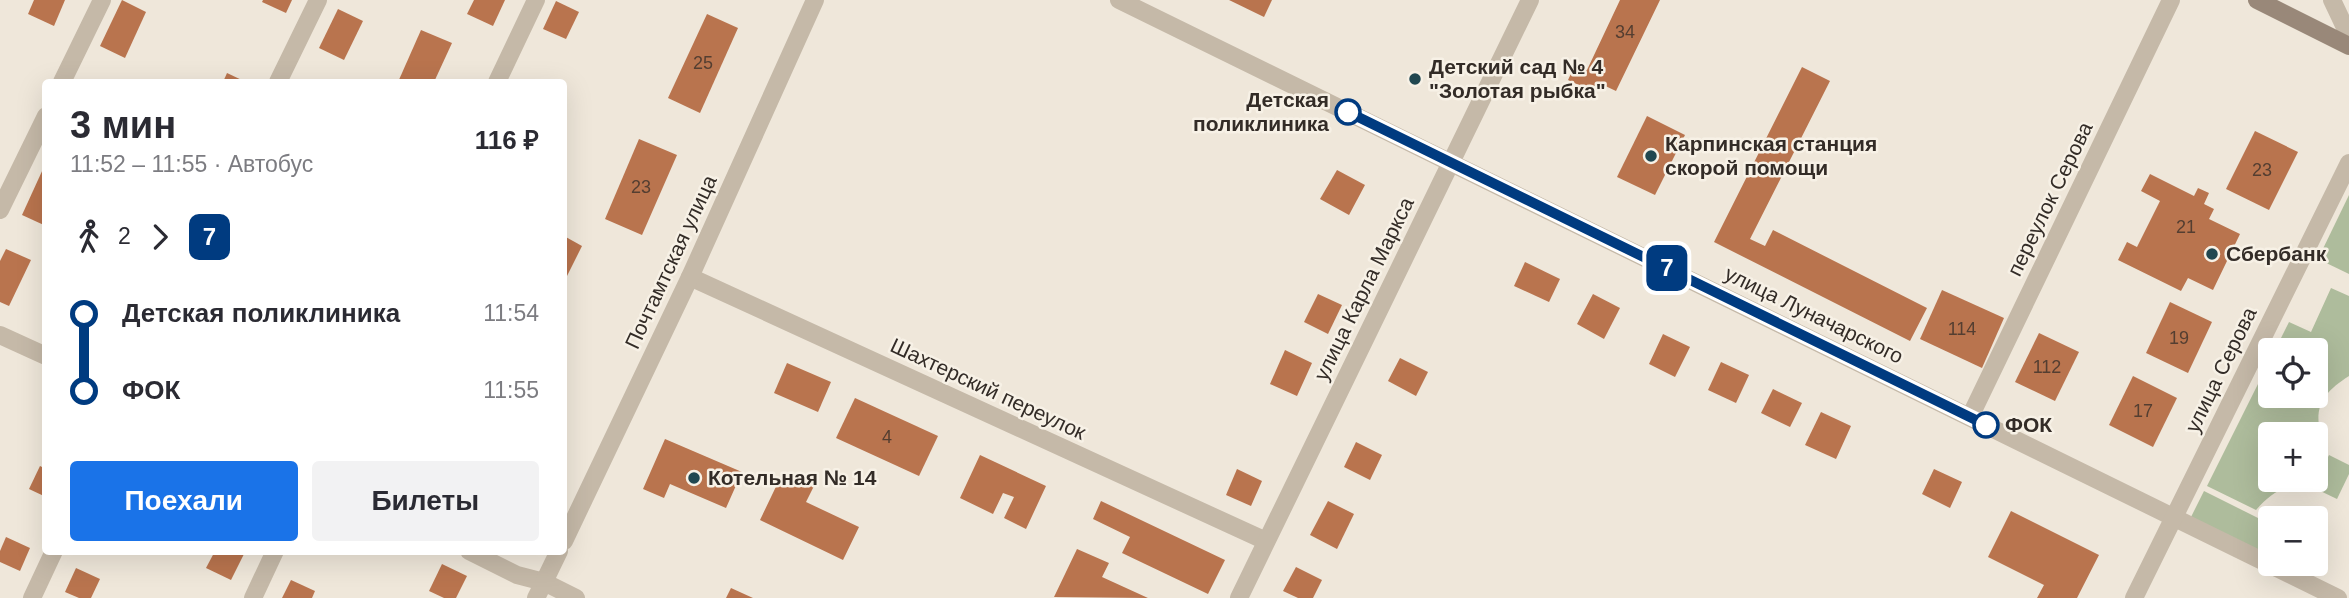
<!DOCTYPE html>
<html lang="ru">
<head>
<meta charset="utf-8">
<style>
	:root { --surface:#fff; --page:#f2f2f3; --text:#2b2b33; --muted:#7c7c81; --accent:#1a73e8 }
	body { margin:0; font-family:Arial,sans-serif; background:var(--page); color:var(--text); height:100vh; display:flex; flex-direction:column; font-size:26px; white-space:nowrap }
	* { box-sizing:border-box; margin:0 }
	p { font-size:23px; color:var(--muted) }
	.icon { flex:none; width:38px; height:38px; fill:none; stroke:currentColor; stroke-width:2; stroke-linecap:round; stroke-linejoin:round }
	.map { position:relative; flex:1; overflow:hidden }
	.side { position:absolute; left:42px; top:79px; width:525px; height:476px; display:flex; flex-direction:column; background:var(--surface); border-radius:7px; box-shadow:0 7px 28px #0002 }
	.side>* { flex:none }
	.badge { padding:0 14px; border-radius:10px; font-size:24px; line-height:46px }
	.buttons { position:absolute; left:2258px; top:338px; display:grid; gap:14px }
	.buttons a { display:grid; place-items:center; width:70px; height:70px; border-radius:7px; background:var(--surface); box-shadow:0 7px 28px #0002; font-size:35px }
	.map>.badge { position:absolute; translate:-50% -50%; box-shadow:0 0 0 4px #fff }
	.legs { display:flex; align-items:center; gap:10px; height:77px; padding:0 28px; font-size:23px }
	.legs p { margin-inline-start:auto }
	.summary { display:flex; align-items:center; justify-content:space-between; height:119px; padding:0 28px }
	h1 { font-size:38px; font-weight:600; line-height:52px }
	.cta { display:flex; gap:14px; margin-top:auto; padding:14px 28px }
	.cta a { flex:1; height:80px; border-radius:7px; background:var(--accent); color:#fff; font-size:28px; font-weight:600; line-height:80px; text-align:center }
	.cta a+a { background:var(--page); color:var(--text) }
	ul { padding:0 28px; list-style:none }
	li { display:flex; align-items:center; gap:24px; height:77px; font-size:26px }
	li i { display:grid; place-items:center; width:10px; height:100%; margin:0 9px; background:currentColor }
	li i::after { content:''; width:18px; height:18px; margin:-9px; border:5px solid; border-radius:50%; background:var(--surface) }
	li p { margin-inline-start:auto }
	li:first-child i { background:linear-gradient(#0000 50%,currentColor 0) }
	li:last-child i { background:linear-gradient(currentColor 50%,#0000 0) }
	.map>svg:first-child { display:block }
	.green { fill:#aebc9c }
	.building { fill:#b9744e }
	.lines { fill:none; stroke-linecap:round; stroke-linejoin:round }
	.minor { stroke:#c5b9a8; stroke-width:18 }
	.tertiary { stroke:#c5b9a8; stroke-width:18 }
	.secondary { stroke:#998879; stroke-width:18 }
	.line-1-casing { stroke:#fff; stroke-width:16 }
	.line-1 { stroke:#003b80; stroke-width:10 }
	.poi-dot { fill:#214750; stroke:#f7f1e6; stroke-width:2.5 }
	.stop-1-dot { fill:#fff; stroke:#003b80; stroke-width:3.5 }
	.labels { text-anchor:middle; stroke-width:5; stroke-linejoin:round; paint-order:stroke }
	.number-label { font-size:18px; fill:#543e31 }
	.poi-label { font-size:21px; font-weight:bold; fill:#332c27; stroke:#f7f1e6; text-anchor:start }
	.stop-label { font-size:21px; font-weight:bold; fill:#332c27; stroke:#f7f1e6; text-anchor:end }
	.street-label { font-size:21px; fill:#332c27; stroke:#f7f1e6 }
</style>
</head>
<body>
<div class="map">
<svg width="2349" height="598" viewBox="0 0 2349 598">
	<rect width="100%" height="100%" fill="#efe7da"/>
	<g class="green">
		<path d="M 2349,195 L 2349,274 L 2318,259 Z"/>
		<path d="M 2331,288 L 2349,296 L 2349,376 C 2324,392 2313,406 2321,436 L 2315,447 L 2315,434 L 2270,434 L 2270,480 L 2298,480 L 2294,486 C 2277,489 2268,497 2256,510 L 2207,486 L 2270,360 L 2270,396 L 2315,396 L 2315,350 L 2275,350 L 2289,322 L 2311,332 Z"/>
		<path d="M 2329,455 L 2349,465 L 2349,474 L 2337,499 L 2312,487 Z"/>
		<path d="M 2204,491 L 2270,524 L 2270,552 L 2266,559 L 2189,521 Z"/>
	</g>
	<g class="building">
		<path d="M 34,0 L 65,0 L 54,26 L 28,14 Z"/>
		<path d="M 122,0 L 146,12 L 125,58 L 100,46 Z"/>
		<path d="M 263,0 L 292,0 L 286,13 L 262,2 Z"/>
		<path d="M 474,0 L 505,0 L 493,26 L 467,14 Z"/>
		<path d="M 1229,0 L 1272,0 L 1264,17 Z"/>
		<path d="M 1620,0 L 1660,0 L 1616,91 L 1599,83 L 1594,92 L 1568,80 L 1575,65 L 1587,70 Z"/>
		<path d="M 556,1 L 579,12 L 566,39 L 543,29 Z"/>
		<path d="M 338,9 L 363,21 L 344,60 L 319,48 Z"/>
		<path d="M 707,14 L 738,28 L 700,113 L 668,98 Z"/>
		<path d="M 421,30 L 452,43 L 434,82 L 398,82 Z"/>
		<path d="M 1802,67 L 1830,81 L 1750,239 L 1765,246 L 1773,230 L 1927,308 L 1910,341 L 1714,242 Z"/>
		<path d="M 227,73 L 246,82 L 223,82 Z"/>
		<path d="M 1647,116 L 1685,135 L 1655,195 L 1617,177 Z"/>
		<path d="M 2255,131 L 2298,152 L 2269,210 L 2226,189 Z"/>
		<path d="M 639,139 L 677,155 L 642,235 L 605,219 Z"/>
		<path d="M 43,169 L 46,171 L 46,226 L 22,215 Z"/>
		<path d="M 1337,170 L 1365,185 L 1349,215 L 1320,199 Z"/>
		<path d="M 2150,174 L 2194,196 L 2198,188 L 2209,193 L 2204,204 L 2214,209 L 2209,219 L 2240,234 L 2213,290 L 2188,278 L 2181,291 L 2118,260 L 2127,242 L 2137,247 L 2160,201 L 2141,191 Z"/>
		<path d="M 564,236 L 582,246 L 564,282 Z"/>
		<path d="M 6,249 L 31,260 L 9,306 L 0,302 L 0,261 Z"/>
		<path d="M 1525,262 L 1560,279 L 1549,302 L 1514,286 Z"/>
		<path d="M 1942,290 L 2004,318 L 1982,368 L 1920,339 Z"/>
		<path d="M 1318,294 L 1342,305 L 1328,334 L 1304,322 Z"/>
		<path d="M 1593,294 L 1620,308 L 1604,339 L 1577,324 Z"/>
		<path d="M 2170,302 L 2212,322 L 2188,373 L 2146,353 Z"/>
		<path d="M 2039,333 L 2079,352 L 2055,401 L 2015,382 Z"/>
		<path d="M 1663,334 L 1690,347 L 1675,377 L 1649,364 Z"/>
		<path d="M 1285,350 L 1312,363 L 1297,396 L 1270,384 Z"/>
		<path d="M 1400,358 L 1428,372 L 1416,396 L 1388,381 Z"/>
		<path d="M 1721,362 L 1749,375 L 1736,403 L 1708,390 Z"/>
		<path d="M 787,363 L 831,382 L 818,412 L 774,393 Z"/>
		<path d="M 2133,376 L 2177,398 L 2153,447 L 2109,425 Z"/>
		<path d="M 1773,389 L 1802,403 L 1790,427 L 1761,413 Z"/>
		<path d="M 855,398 L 938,436 L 919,476 L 836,438 Z"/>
		<path d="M 1821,412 L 1851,426 L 1836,459 L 1805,445 Z"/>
		<path d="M 665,439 L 742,472 L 726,508 L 670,484 L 664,498 L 643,489 Z"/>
		<path d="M 1356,442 L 1382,455 L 1370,480 L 1344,467 Z"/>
		<path d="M 980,455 L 1046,486 L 1026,529 L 1004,518 L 1014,497 L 1003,493 L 993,514 L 960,498 Z"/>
		<path d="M 40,466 L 46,469 L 46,497 L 29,489 Z"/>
		<path d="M 1237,469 L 1262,481 L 1251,506 L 1226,495 Z"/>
		<path d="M 1934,469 L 1962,482 L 1950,508 L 1922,494 Z"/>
		<path d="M 783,472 L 814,486 L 806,502 L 859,527 L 843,560 L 760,520 Z"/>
		<path d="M 1101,501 L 1225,560 L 1208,594 L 1122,553 L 1130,537 L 1093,519 Z"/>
		<path d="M 1328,501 L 1354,514 L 1337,549 L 1310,535 Z"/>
		<path d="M 2011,511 L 2099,555 L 2077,598 L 2037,598 L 2044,585 L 1988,557 Z"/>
		<path d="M 6,537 L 30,548 L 20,571 L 0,562 L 0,551 Z"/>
		<path d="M 1077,549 L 1109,563 L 1102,577 L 1148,598 L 1054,597 Z"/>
		<path d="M 215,551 L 239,551 L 244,554 L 231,580 L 206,568 Z"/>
		<path d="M 442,564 L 467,576 L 456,598 L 444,598 L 429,591 Z"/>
		<path d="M 1296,567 L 1322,580 L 1313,598 L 1298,598 L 1283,591 Z"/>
		<path d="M 76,568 L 100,579 L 91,598 L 79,598 L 65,592 Z"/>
		<path d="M 291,580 L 315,591 L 312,598 L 282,598 Z"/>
		<path d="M 731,588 L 753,598 L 726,598 Z"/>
	</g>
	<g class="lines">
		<g class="minor">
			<path d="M 2332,0 L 2349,36"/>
			<path d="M 62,82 L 102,0"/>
			<path d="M 278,82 L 318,0"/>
			<path d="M 497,82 L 536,0"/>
			<path d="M 0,210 L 46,116"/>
			<path d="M 690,277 L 1266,541"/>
			<path d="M 0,335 L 46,356"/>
			<path d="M 1970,417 L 2171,0"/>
			<path d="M 469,551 L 517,575 L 544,582 L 536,598"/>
			<path d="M 32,598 L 54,551"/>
			<path d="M 253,598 L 275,551"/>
			<path d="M 1239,598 L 1530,0"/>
		</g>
		<g class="tertiary">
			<path d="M 1119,0 L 2338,598"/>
			<path d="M 564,541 L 690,277 L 815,0"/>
			<path d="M 559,551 L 544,582 L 576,598"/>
			<path d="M 2134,598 L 2349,163"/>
		</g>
		<path class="secondary" d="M 2257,0 L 2349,46"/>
	</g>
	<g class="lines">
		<defs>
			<path id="line-1" d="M 1348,112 L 1986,425"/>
		</defs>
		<use href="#line-1" class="line-1-casing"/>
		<use href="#line-1" class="line-1"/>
	</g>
	<g class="poi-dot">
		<circle cx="1415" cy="79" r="7"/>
		<circle cx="1651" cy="156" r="7"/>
		<circle cx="2212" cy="254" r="7"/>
		<circle cx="694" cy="478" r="7"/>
	</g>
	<g class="stop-1-dot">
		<circle cx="1348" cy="112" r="12"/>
		<circle cx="1986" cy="425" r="12"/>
	</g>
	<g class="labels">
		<g class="number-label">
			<text x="1625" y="38">34</text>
			<text x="703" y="69">25</text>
			<text x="2262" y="176">23</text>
			<text x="641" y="193">23</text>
			<text x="2186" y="233">21</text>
			<text x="1962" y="335">114</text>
			<text x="2179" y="344">19</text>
			<text x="2047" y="373">112</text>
			<text x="2143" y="417">17</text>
			<text x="887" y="443">4</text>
		</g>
		<g class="poi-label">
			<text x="1429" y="74">Детский сад № 4<tspan x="1429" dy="24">"Золотая рыбка"</tspan></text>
			<text x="1665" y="151">Карпинская станция<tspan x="1665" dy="24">скорой помощи</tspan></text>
			<text x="2226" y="261">Сбербанк</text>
			<text x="708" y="485">Котельная № 14</text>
		</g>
		<g class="stop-label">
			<text x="1329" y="107">Детская<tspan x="1329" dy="24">поликлиника</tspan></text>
			<text x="2005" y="432" text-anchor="start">ФОК</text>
		</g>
		<g class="street-label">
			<text transform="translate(2050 199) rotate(-64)" y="7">переулок Серова</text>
			<text transform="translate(671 262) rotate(-65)" y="7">Почтамтская улица</text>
			<text transform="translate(1364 289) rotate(-64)" y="7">улица Карла Маркса</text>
			<text transform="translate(1814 315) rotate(26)" y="7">улица Луначарского</text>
			<text transform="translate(2221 370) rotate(-64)" y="7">улица Серова</text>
			<text transform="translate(988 389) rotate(25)" y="7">Шахтерский переулок</text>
		</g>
	</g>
</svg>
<div class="buttons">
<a><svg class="icon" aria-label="locate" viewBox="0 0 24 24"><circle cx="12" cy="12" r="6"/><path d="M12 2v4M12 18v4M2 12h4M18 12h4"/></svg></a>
<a>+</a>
<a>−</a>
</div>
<b class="badge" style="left:1667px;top:268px;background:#003b80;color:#fff">7</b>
<section class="side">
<div class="summary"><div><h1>3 мин</h1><p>11:52 – 11:55 · Автобус</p></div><b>116 ₽</b></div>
<div class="legs"><svg class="icon" aria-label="walk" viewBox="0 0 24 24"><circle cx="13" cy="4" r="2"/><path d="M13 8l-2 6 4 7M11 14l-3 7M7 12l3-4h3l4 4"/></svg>2<svg class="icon" aria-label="forward" viewBox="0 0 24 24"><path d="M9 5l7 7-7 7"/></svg><b class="badge" style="background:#003b80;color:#fff">7</b></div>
<ul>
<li><i style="color:#003b80"></i><b>Детская поликлиника</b><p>11:54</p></li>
<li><i style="color:#003b80"></i><b>ФОК</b><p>11:55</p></li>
</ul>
<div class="cta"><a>Поехали</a><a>Билеты</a></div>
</section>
</div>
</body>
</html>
